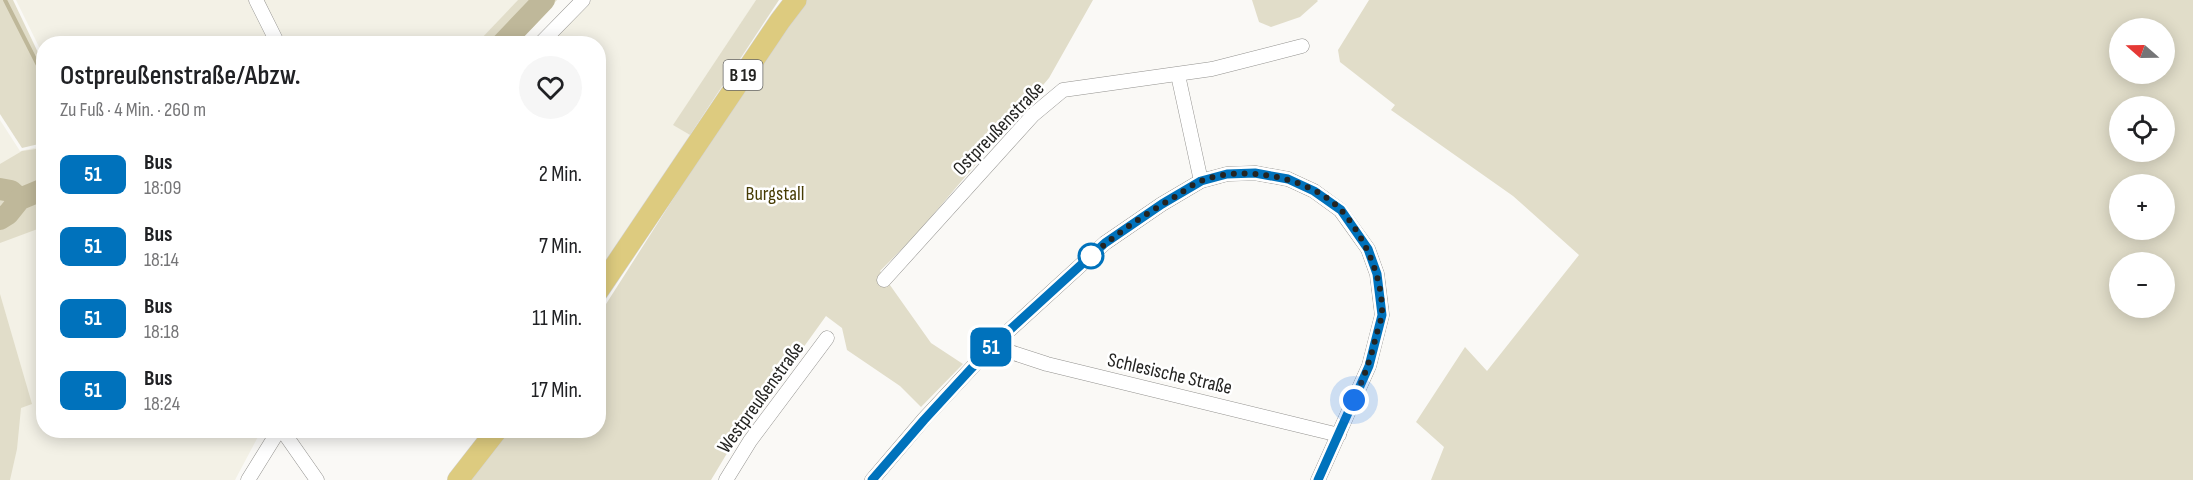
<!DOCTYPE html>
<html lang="de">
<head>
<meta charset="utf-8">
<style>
	:root { --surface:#fff; --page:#f6f6f6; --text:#202124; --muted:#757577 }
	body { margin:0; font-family:"Sofia Sans Condensed",sans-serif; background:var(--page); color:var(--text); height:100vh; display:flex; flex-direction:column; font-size:22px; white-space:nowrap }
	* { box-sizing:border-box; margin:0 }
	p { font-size:20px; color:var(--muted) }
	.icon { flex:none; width:33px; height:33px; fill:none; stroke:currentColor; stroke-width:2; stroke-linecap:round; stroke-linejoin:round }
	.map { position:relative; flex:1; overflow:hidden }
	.side { position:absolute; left:36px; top:36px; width:570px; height:402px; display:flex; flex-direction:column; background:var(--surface); border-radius:24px; box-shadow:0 3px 15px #0003 }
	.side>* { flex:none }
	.badge { padding:0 12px; border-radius:9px; font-size:21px; line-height:39px }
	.needle { width:39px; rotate:290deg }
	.fabs { position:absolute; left:2109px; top:18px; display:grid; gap:12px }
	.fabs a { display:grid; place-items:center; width:66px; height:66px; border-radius:50%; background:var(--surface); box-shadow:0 3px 15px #0003; font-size:30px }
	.you { position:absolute; width:30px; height:30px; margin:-15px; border:4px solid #fff; border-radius:50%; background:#1a73e8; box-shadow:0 0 0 9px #1a73e833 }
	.map>.badge { position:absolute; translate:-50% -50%; box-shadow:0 0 0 3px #fff }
	.round { display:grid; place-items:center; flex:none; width:63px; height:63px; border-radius:32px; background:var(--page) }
	.head { display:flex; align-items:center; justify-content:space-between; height:102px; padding:0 24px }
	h1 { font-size:28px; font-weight:600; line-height:45px }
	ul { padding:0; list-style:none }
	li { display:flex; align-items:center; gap:18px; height:72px; padding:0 24px }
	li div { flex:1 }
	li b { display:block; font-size:22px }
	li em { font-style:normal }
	li .badge { min-width:66px; font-weight:700; text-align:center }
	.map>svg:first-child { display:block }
	.built { fill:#f3f1e6 }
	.green { fill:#e1ddc9; fill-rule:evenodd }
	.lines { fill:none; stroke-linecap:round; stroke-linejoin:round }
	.stream { stroke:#bfb89a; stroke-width:4 }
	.river { stroke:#bfb89a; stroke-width:22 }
	.minor-casing { stroke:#93928f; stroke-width:15 }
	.highway-casing { stroke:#d3d3d3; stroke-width:22 }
	.minor { stroke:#fff; stroke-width:14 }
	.highway { stroke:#ddcb7f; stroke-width:21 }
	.line-casing { stroke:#fff; stroke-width:14 }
	.line { stroke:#0072bc; stroke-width:9 }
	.walk { stroke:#242422; stroke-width:6; stroke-dasharray:0 10.8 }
	.stop-dot { fill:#fff; stroke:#0072bc; stroke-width:3 }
	.labels { text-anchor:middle; stroke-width:5; stroke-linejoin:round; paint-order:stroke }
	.shield { fill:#fff; stroke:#666664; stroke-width:1.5 }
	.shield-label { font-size:18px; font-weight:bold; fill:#242422 }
	.street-label { font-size:20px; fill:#242422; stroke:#fff }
	.park-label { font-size:20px; fill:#473c04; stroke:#fff }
</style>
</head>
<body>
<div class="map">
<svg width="2193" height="480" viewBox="0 0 2193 480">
	<rect width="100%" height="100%" fill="#faf9f6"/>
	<g class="built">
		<path d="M 16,0 L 519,0 L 477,43 L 44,44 L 43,55 Z"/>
		<path d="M 591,0 L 756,0 L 674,125 L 690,135 L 599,273 L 598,44 L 547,44 Z"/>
		<path d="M 0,120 L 20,151 L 43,146 L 44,430 L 259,431 L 260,433 L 235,480 L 0,480 Z"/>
	</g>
	<g class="green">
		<path d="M 0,0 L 13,0 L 43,63 L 43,143 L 22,148 L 0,114 Z"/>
		<path d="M 518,0 L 557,0 L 532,28 L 514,43 L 477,43 Z"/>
		<path d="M 756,0 L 779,0 L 690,135 L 673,125 Z"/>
		<path d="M 806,0 L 1093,0 L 1049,78 L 915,236 L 880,271 L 931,343 L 963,364 L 921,407 L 900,386 L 847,350 L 842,328 L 826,316 L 726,455 L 711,480 L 469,480 L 509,431 L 598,430 L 599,315 L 772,44 Z"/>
		<path d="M 1252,0 L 1317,0 L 1318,1 L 1300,17 L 1271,27 L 1259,22 Z"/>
		<path d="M 1369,0 L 2193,0 L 2193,480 L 1431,480 L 1444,447 L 1416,422 L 1465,347 L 1487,371 L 1579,255 L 1513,196 L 1391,110 L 1395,105 L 1340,62 L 1338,50 ZM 2120,28 L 2164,28 L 2164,74 L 2120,74 ZM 2120,106 L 2164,106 L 2164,152 L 2120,152 ZM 2120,184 L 2164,184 L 2164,230 L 2120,230 ZM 2120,262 L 2164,262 L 2164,308 L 2120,308 Z"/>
		<path d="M 43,148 L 43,227 L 0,243 L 0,164 L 22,151 Z"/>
		<path d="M 0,294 L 32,404 L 21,408 L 17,449 L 10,480 L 0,480 Z"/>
	</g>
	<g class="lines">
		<path class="stream" d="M 5,0 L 44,77"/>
		<g class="river">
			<path d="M 502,44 L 544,0"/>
			<path d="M 0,189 L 11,191 L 20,199"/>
			<path d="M 0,219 L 8,214 L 20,199 L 44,189"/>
		</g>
		<defs>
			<g id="minor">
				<path d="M 256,0 L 278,44"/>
				<path d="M 540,44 L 583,0"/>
				<path d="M 1178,75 L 1201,181"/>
				<path d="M 884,280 L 1033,115 L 1063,90 L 1212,69 L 1302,46"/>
				<path d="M 992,346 L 1047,364 L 1339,435"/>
				<path d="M 282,430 L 317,480"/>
				<path d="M 248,480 L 279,430"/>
				<path d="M 726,480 L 750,441 L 827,338"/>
				<path d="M 872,480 L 924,419 L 992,346 L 1105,243 L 1162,204 L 1201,181 L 1227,174 L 1255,173 L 1288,179 L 1314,191 L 1340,210 L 1368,249 L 1377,274 L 1382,315 L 1369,366 L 1318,480"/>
			</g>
			<g id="highway">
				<path d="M 598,291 L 780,21 L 796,0"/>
				<path d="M 458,480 L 497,430"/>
			</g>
		</defs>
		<use href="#minor" class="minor-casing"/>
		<use href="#highway" class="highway-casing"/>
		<use href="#minor" class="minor"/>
		<use href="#highway" class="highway"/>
	</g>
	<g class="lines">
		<defs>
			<path id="line" d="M 872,480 L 924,420 L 992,346 L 1105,243 L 1162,204 L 1201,181 L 1227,174 L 1255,173 L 1288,179 L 1314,191 L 1341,210 L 1368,249 L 1377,274 L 1382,315 L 1369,366 L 1318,480"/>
		</defs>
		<use href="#line" class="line-casing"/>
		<use href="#line" class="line"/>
		<path class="walk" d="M 1091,256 L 1089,258 C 1115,234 1147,213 1178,195 C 1185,190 1193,184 1201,181 C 1243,164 1310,177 1341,210 C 1365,237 1383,278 1382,314 C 1381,321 1378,329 1376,336 C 1371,359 1363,379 1354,400"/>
	</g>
	<circle class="stop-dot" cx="1091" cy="256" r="12"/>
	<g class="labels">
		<rect class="shield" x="723.5" y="60" width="39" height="30" rx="4.5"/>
		<g class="shield-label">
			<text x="743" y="81">B 19</text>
		</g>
		<g class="street-label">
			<text transform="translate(998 128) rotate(-46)" y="7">Ostpreußenstraße</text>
			<text transform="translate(1170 373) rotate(13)" y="7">Schlesische Straße</text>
			<text transform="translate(760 397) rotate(-54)" y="7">Westpreußenstraße</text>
		</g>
		<g class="park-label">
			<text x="775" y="200">Burgstall</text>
		</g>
	</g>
</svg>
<div class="fabs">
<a><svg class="needle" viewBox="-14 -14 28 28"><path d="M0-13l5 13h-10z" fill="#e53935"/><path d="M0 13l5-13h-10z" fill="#757577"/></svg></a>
<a><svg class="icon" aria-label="locate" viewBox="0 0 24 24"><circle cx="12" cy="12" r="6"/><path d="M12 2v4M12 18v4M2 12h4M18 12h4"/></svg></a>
<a>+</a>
<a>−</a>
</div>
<div class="you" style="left:1354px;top:400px"></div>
<b class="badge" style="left:991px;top:347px;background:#0072bc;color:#fff">51</b>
<section class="side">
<div class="head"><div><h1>Ostpreußenstraße/Abzw.</h1><p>Zu Fuß · 4 Min. · 260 m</p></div><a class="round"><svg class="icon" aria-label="heart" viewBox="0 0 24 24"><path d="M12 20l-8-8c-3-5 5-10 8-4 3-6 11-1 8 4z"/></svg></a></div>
<ul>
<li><span class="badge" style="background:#0072bc;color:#fff">51</span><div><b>Bus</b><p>18:09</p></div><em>2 Min.</em></li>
<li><span class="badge" style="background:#0072bc;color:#fff">51</span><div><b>Bus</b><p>18:14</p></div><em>7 Min.</em></li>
<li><span class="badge" style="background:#0072bc;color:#fff">51</span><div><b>Bus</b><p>18:18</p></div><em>11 Min.</em></li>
<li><span class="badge" style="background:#0072bc;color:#fff">51</span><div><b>Bus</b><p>18:24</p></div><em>17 Min.</em></li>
</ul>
</section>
</div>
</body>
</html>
